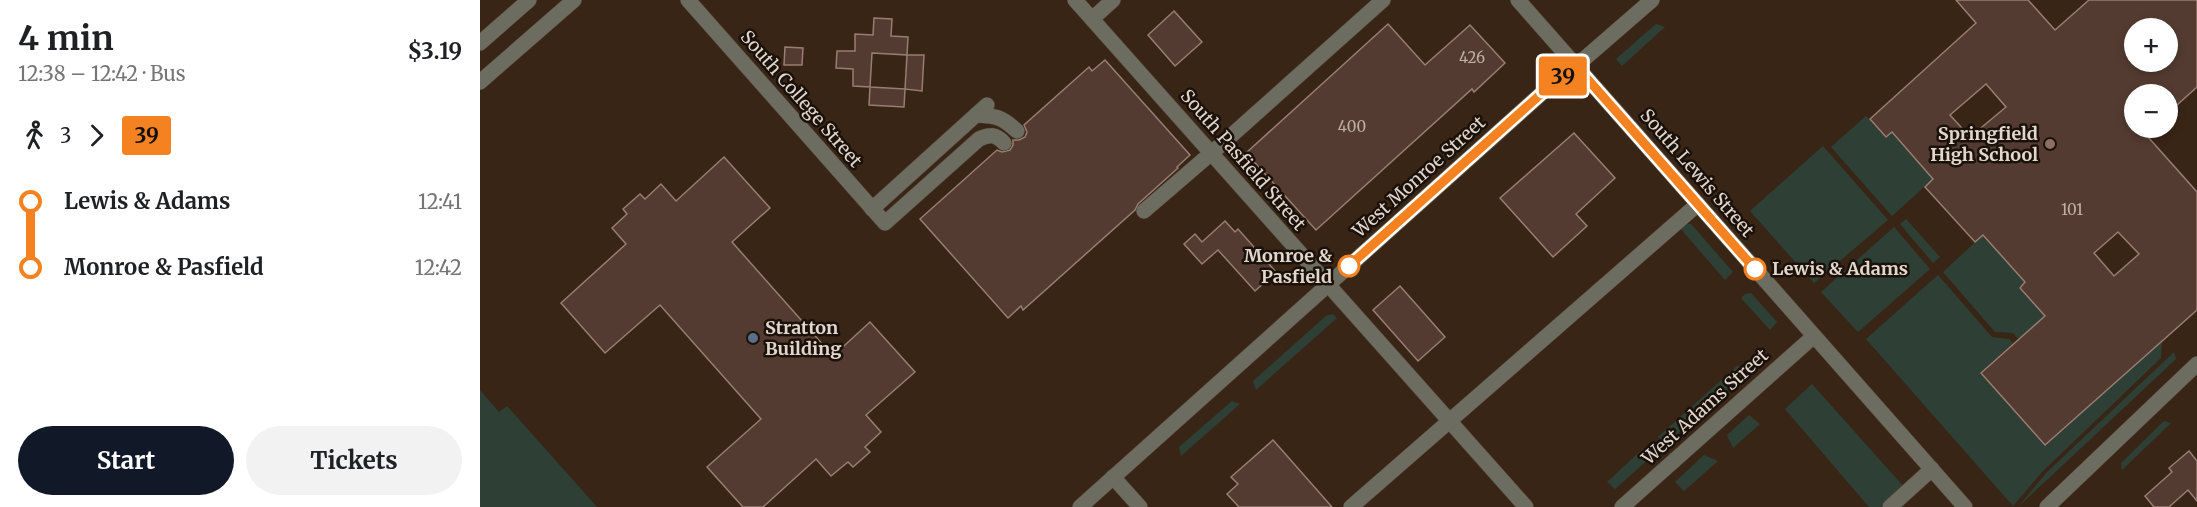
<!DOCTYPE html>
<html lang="en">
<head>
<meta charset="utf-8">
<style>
	:root { --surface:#fff; --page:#f2f2f2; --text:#202124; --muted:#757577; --accent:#111827 }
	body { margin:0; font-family:Merriweather,serif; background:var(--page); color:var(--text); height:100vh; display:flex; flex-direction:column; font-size:22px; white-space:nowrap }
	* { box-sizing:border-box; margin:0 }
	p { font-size:20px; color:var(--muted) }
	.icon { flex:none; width:33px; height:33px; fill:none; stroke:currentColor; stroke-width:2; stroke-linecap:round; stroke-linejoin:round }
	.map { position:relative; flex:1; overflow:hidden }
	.panel { display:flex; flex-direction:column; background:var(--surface); width:480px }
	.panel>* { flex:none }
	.badge { padding:0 12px; border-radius:4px; font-size:21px; line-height:39px }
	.fabs { position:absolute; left:1644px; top:18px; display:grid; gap:12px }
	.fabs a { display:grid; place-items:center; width:54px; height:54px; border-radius:50%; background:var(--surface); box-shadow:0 3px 9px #0003; font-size:30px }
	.map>.badge { position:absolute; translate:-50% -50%; box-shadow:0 0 0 3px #fff }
	.legs { display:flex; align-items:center; gap:9px; height:66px; padding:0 18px; font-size:20px }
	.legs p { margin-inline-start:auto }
	.headline { display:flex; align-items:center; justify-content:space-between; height:102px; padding:0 18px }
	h1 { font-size:33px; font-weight:700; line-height:45px }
	.action { display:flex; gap:12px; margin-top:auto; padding:12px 18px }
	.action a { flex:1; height:69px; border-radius:36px; background:var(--accent); color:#fff; font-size:24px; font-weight:700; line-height:69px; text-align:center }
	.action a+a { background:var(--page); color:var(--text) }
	ul { padding:0 18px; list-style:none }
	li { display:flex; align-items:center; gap:21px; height:66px; font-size:22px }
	li i { display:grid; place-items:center; width:9px; height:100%; margin:0 8px; background:currentColor }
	li i::after { content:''; width:15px; height:15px; margin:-8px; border:4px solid; border-radius:50%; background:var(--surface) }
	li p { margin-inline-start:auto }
	li:first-child i { background:linear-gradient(#0000 50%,currentColor 0) }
	li:last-child i { background:linear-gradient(currentColor 50%,#0000 0) }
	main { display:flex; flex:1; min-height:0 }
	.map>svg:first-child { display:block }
	.green { fill:#2e4035 }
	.building { fill:#533b31; stroke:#987d72; stroke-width:1.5; fill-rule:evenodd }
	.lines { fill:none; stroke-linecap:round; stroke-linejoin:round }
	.minor-casing { stroke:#534133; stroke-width:16 }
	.minor { stroke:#6c6c61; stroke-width:15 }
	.line-1-casing { stroke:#fff; stroke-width:14 }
	.line-1 { stroke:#f58220; stroke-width:9 }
	.education-dot { fill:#8d6e63; stroke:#19110a; stroke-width:2 }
	.stop-1-dot { fill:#fff; stroke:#f58220; stroke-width:3 }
	.service-dot { fill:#5c6f8a; stroke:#19110a; stroke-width:2 }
	.labels { text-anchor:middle; stroke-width:5; stroke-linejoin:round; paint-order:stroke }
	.number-label { font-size:15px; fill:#bfb0a6 }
	.street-label { font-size:18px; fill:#e3d7cd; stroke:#19110a }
	.poi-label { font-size:18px; font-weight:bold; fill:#e3d7cd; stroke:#19110a; text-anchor:end }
	.stop-label { font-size:18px; font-weight:bold; fill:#e3d7cd; stroke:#19110a; text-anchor:end }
</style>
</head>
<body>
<main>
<section class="panel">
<div class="headline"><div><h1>4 min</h1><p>12:38 – 12:42 · Bus</p></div><b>$3.19</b></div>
<div class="legs"><svg class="icon" aria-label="walk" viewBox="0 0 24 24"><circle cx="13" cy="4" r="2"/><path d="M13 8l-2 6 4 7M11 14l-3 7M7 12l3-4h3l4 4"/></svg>3<svg class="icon" aria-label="forward" viewBox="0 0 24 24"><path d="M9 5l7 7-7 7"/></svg><b class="badge" style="background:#f58220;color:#111">39</b></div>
<ul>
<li><i style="color:#f58220"></i><b>Lewis &amp; Adams</b><p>12:41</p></li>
<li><i style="color:#f58220"></i><b>Monroe &amp; Pasfield</b><p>12:42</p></li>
</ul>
<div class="action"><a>Start</a><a>Tickets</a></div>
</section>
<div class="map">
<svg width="1717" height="507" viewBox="0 0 1717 507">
	<rect width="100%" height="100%" fill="#382516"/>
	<g class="green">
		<path d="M 1176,24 L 1185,27 L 1142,66 L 1136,59 Z"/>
		<path d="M 1386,116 L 1406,138 L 1412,133 L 1453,179 L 1412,216 L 1351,147 Z"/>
		<path d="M 1343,146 L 1408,220 L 1334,283 L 1270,211 Z"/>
		<path d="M 1426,219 L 1460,257 L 1453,263 L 1420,224 Z"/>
		<path d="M 1206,224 L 1211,224 L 1253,272 L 1245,280 L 1199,227 Z"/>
		<path d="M 1414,227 L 1450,269 L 1378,332 L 1341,292 Z"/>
		<path d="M 1503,235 L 1545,282 L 1539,288 L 1565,316 L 1538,339 L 1533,333 L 1515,332 L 1463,272 Z"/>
		<path d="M 1458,275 L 1512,337 L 1529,339 L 1533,343 L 1500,373 L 1564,445 L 1682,341 L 1681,358 L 1562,472 L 1533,506 L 1386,339 Z"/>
		<path d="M 1271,293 L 1297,322 L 1290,330 L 1261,298 L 1265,294 Z"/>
		<path d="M 853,314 L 857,318 L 776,390 L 773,381 L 846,316 Z"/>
		<path d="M 1694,352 L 1696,359 L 1538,507 L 1566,473 Z"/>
		<path d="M 1258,365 L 1264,375 L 1187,443 L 1178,437 Z"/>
		<path d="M 1332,384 L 1424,487 L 1401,507 L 1389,507 L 1305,409 Z"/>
		<path d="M 0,390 L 19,412 L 27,406 L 117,507 L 0,507 Z"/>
		<path d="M 752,401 L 760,404 L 701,456 L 699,447 Z"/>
		<path d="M 1269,415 L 1280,424 L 1253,448 L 1247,435 Z"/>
		<path d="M 1684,421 L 1691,423 L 1642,470 L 1641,463 Z"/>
		<path d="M 1165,447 L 1171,457 L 1135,489 L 1127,482 Z"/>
		<path d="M 1224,455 L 1238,461 L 1204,491 L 1195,482 Z"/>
	</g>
	<g class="building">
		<path d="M 1476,0 L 1548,0 L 1575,30 L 1609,0 L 1717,0 L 1717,87 L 1688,113 L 1688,94 L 1654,94 L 1654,128 L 1660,128 L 1717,192 L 1717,310 L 1565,445 L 1501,373 L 1565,316 L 1540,288 L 1545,282 L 1503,235 L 1495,242 L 1445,187 L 1453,179 L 1412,132 L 1406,137 L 1390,119 L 1496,23 ZM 1654,28 L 1688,28 L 1688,62 L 1654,62 ZM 1506,84 L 1526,107 L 1490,137 L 1470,115 ZM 1638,232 L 1659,254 L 1634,276 L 1614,253 Z"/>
		<path d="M 694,11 L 722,42 L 695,66 L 668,35 Z"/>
		<path d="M 394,18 L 412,19 L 411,36 L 428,37 L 427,55 L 444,55 L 442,91 L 425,89 L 424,107 L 389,105 L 390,87 L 373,86 L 373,69 L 356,68 L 357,51 L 375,51 L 375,34 L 393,35 ZM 392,53 L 427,55 L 425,89 L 390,87 Z"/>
		<path d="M 908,24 L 945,65 L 990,25 L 1025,63 L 994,92 L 992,89 L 836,230 L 766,153 Z"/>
		<path d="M 305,47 L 323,48 L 322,65 L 304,65 Z"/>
		<path d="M 625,60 L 710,155 L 697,167 L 698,168 L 658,204 L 655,210 L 543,310 L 541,306 L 528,318 L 440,219 L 517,150 L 522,152 L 530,150 L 533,145 L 533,140 L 539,140 L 545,137 L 547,132 L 544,125 L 609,67 L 612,71 Z"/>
		<path d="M 1094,133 L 1135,178 L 1096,214 L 1107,226 L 1073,257 L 1020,198 Z"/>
		<path d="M 244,157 L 290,208 L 252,242 L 353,356 L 390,322 L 435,372 L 386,415 L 401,432 L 385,447 L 390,452 L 373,467 L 368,462 L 351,476 L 336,459 L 283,507 L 263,507 L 227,467 L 281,419 L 180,305 L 125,353 L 81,303 L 146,244 L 132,228 L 147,214 L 143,209 L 160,194 L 165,199 L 181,184 L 196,201 Z"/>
		<path d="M 745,221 L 755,232 L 758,229 L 796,272 L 775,291 L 738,250 L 722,264 L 704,244 L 715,234 L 722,242 Z"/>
		<path d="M 920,286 L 965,337 L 938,361 L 893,310 Z"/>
		<path d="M 793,440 L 852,507 L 759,507 L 747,494 L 758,484 L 751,477 Z"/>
		<path d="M 1709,451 L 1717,461 L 1717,501 L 1708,490 L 1689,507 L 1674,507 L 1665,496 L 1692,472 L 1689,468 Z"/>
	</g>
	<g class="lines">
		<defs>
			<g id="minor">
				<path d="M 208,0 L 405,223 L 499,139 C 509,134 516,134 524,143"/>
				<path d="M 595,0 L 1046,507"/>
				<path d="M 1038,0 L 1485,507"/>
				<path d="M 612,19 L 633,0"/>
				<path d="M 0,43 L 49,0"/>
				<path d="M 0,82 L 94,0"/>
				<path d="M 496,115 C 517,116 522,117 537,131"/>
				<path d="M 392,209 L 507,105"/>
				<path d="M 664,211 L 743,143 L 903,0"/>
				<path d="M 633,477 L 660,507"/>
				<path d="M 600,507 L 1071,85 L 1096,66 L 1172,0"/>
				<path d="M 871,507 L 1218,204"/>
				<path d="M 1142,507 L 1334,336"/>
				<path d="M 1410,507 L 1452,469"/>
				<path d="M 1567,507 L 1717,364"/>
			</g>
		</defs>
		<use href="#minor" class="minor-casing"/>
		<use href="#minor" class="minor"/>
	</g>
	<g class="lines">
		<defs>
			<path id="line-1" d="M 869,266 L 1071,85 L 1096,66 L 1275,269"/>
		</defs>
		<use href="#line-1" class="line-1-casing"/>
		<use href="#line-1" class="line-1"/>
	</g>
	<circle class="education-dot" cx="1570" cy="144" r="6"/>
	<g class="stop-1-dot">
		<circle cx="869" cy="266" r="10"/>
		<circle cx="1275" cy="269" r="10"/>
	</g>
	<circle class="service-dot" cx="273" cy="338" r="6"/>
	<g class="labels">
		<g class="number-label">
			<text x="992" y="63">426</text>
			<text x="872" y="132">400</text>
			<text x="1592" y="215">101</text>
		</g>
		<g class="street-label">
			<text transform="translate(321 99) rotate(49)" y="6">South College Street</text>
			<text transform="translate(763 160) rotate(49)" y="6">South Pasfield Street</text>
			<text transform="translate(1217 173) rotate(49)" y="6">South Lewis Street</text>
			<text transform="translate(939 177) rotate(-42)" y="6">West Monroe Street</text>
			<text transform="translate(1225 407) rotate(-42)" y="6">West Adams Street</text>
		</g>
		<g class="poi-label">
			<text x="1558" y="140">Springfield<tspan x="1558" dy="21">High School</tspan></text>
			<text x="285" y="334" text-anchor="start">Stratton<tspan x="285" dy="21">Building</tspan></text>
		</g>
		<g class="stop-label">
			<text x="852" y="262">Monroe &amp;<tspan x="852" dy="21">Pasfield</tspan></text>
			<text x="1292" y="275" text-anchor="start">Lewis &amp; Adams</text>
		</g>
	</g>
</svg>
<div class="fabs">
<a>+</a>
<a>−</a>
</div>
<b class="badge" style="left:1083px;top:76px;background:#f58220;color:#111">39</b>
</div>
</main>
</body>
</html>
